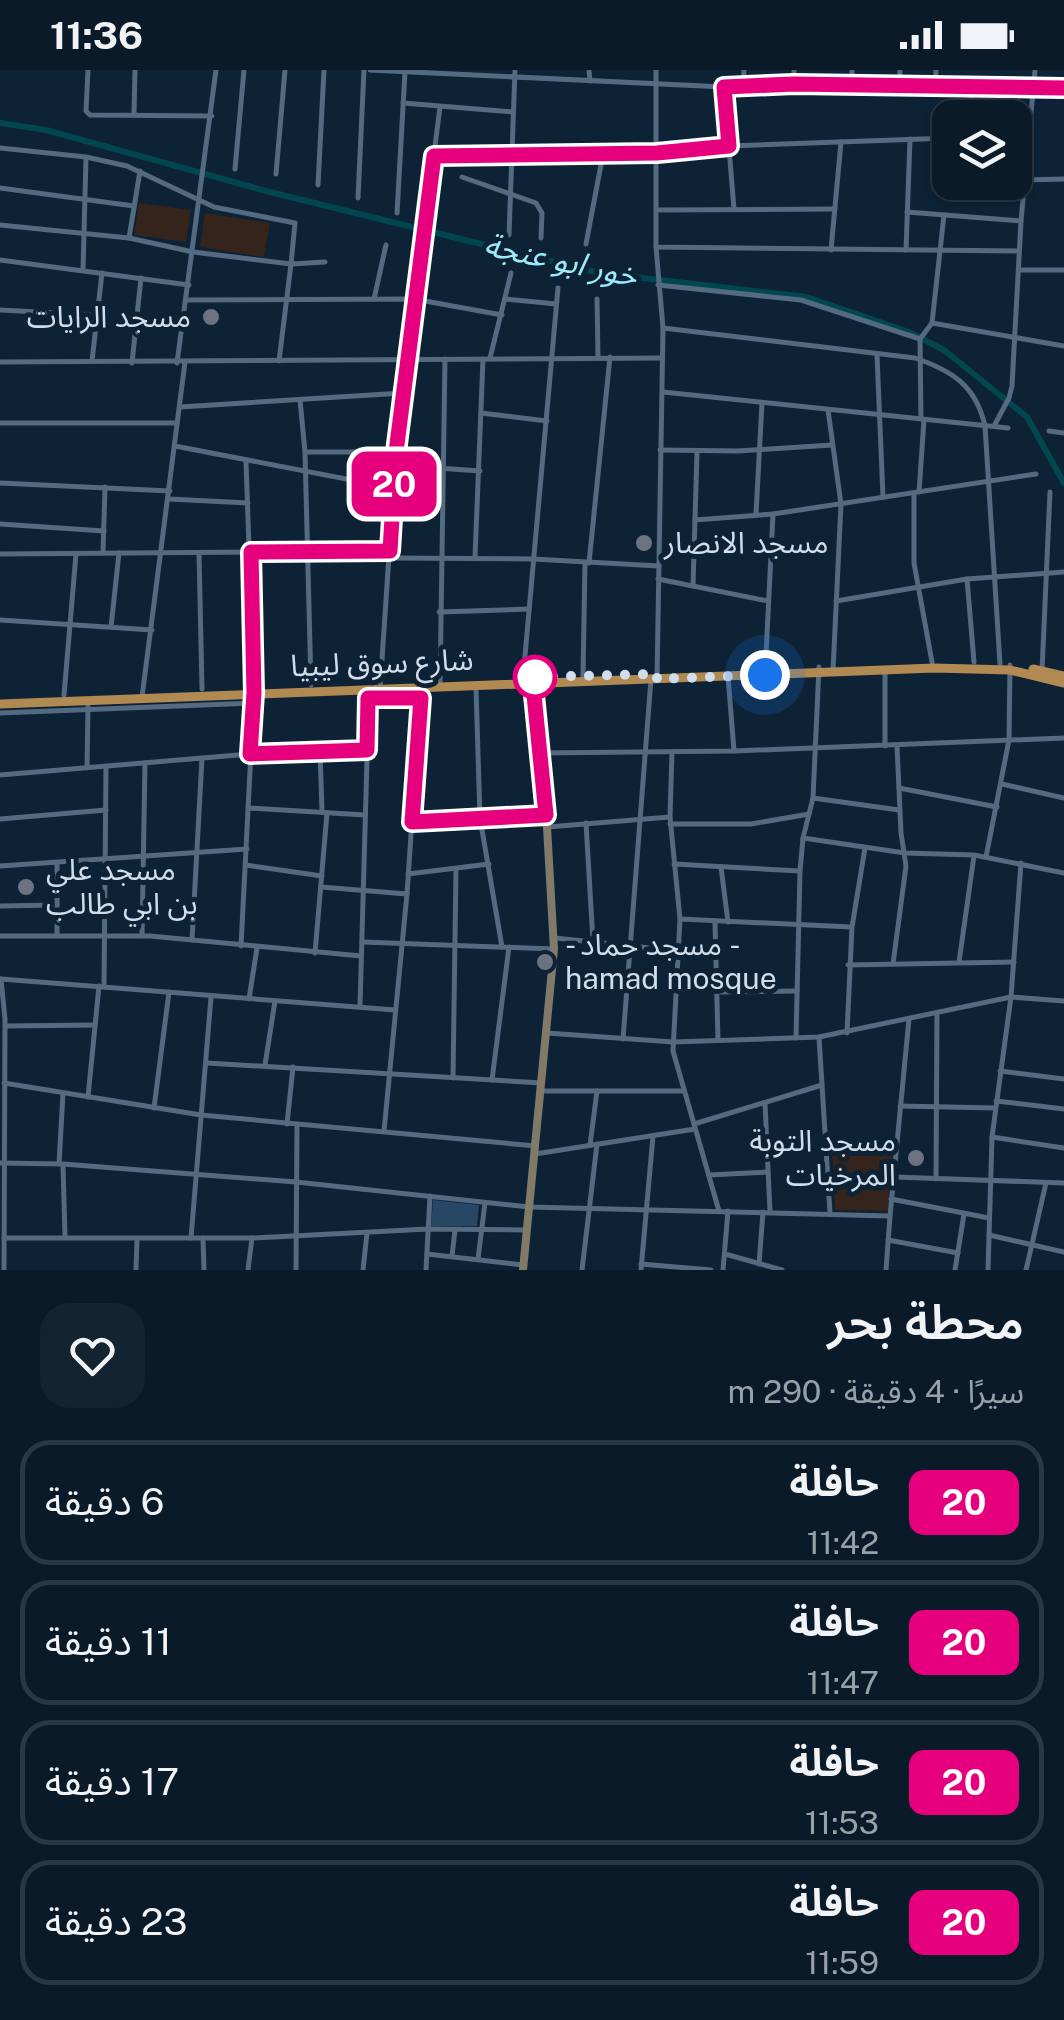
<!DOCTYPE html>
<html lang="ar">
<head>
<meta charset="utf-8">
<style>
	:root { --surface:#0a1a28; --page:#132330; --text:#f1f3f6; --muted:#99a1a8; --line:#2a3845 }
	body { margin:0; font-family:"Public Sans","Noto Sans Arabic",sans-serif; background:var(--page); color:var(--text); direction:rtl; height:100vh; display:flex; flex-direction:column; font-size:38px; white-space:nowrap }
	* { box-sizing:border-box; margin:0 }
	p { font-size:32px; color:var(--muted) }
	.icon { flex:none; width:55px; height:55px; fill:none; stroke:currentColor; stroke-width:2; stroke-linecap:round; stroke-linejoin:round }
	.map { position:relative; height:1200px; overflow:hidden; direction:ltr }
	.drawer { display:flex; flex-direction:column; background:var(--surface); flex:1 }
	.drawer>* { flex:none }
	.badge { padding:0 20px; border-radius:15px; font-size:35px; line-height:65px }
	.fabs { position:absolute; left:932px; top:30px; display:grid; gap:20px }
	.fabs a { display:grid; place-items:center; width:100px; height:100px; border-radius:20px; background:var(--surface); box-shadow:0 2px 8px #0004,0 0 0 2px var(--line); font-size:50px }
	.you { position:absolute; width:50px; height:50px; margin:-25px; border:8px solid #fff; border-radius:50%; background:#1a73e8; box-shadow:0 0 0 15px #1a73e833 }
	.map>.badge { position:absolute; translate:-50% -50%; box-shadow:0 0 0 5px #fff }
	.round { display:grid; place-items:center; flex:none; width:105px; height:105px; border-radius:30px; background:var(--page) }
	.overview { display:flex; align-items:center; justify-content:space-between; height:170px; padding:0 40px }
	h1 { font-size:48px; font-weight:600; line-height:75px }
	ul { padding:0; list-style:none }
	li { display:flex; align-items:center; gap:30px; height:125px; margin:0 20px 15px; padding:0 20px; border:5px solid var(--line); border-radius:30px }
	li div { flex:1 }
	li b { display:block; font-size:38px }
	li em { font-style:normal }
	li .badge { min-width:110px; font-weight:700; text-align:center }
	.status { display:flex; justify-content:space-between; align-items:center; height:70px; padding:0 50px; background:var(--surface); direction:ltr }
	.status svg { height:28px; fill:currentColor }
	.map>svg:first-child { display:block }
	.education { fill:#34241b }
	.green { fill:#274764 }
	.lines { fill:none; stroke-linecap:round; stroke-linejoin:round }
	.canal { stroke:#024650; stroke-width:6 }
	.street { stroke:#536a81; stroke-width:5 }
	.secondary { stroke:#827a69; stroke-width:8 }
	.primary { stroke:#b18952; stroke-width:9 }
	.line-casing { stroke:#fff; stroke-width:22 }
	.line { stroke:#e6007e; stroke-width:15 }
	.walk { stroke:#d0ddea; stroke-width:10; stroke-dasharray:0 18 }
	.worship-dot { fill:#6b7280; stroke:#0d2235; stroke-width:4 }
	.stop-dot { fill:#fff; stroke:#e6007e; stroke-width:5 }
	.labels { text-anchor:middle; stroke-width:10; stroke-linejoin:round; paint-order:stroke }
	.poi-label { font-size:30px; fill:#d0ddea; stroke:#0d2235; text-anchor:start }
	.street-label { font-size:30px; fill:#d0ddea; stroke:#0d2235 }
	.water-label { font-size:32px; font-style:italic; fill:#9cebfa; stroke:#0d2235 }
</style>
</head>
<body>
<div class="status"><b>11:36</b><svg viewBox="0 0 49 12"><path d="M0 12V9h3v3zM5 12V6h3v6zM10 12V3h3v9zM15 12V0h3v12zM26 1h20v11H26zM47 4h2v5h-2z"/></svg></div>
<div class="map">
<svg width="1064" height="1200" viewBox="0 0 1064 1200">
	<rect width="100%" height="100%" fill="#0d2235"/>
	<g class="education">
		<path d="M 139,133 L 191,140 L 186,172 L 134,165 Z"/>
		<path d="M 205,143 L 270,153 L 264,187 L 200,177 Z"/>
		<path d="M 832,1074 L 893,1080 L 888,1141 L 835,1140 Z"/>
	</g>
	<path class="green" d="M 433,1130 L 479,1135 L 477,1156 L 431,1156 Z"/>
	<g class="lines">
		<path class="canal" d="M 0,53 L 46,60 L 270,122 L 599,203 L 807,227 L 909,262 L 944,280 L 1027,347 L 1064,413"/>
		<g class="street">
			<path d="M 88,0 L 86,41 L 90,45 L 212,46"/>
			<path d="M 370,0 L 724,17 L 794,14 L 1064,18"/>
			<path d="M 589,0 L 590,11"/>
			<path d="M 656,0 L 656,177 L 1019,181"/>
			<path d="M 794,0 L 794,14"/>
			<path d="M 852,0 L 852,16"/>
			<path d="M 743,16 L 744,0"/>
			<path d="M 899,16 L 900,0"/>
			<path d="M 935,16 L 936,0"/>
			<path d="M 724,17 L 734,139"/>
			<path d="M 403,33 L 513,42"/>
			<path d="M 134,44 L 135,0"/>
			<path d="M 971,48 L 971,16"/>
			<path d="M 1015,68 L 1028,68"/>
			<path d="M 0,78 L 86,87 L 127,96 L 214,137 L 295,153 L 291,194 L 325,192"/>
			<path d="M 435,86 L 657,83 L 729,76 L 950,68"/>
			<path d="M 235,99 L 244,0"/>
			<path d="M 276,104 L 285,0"/>
			<path d="M 462,107 L 536,133 L 542,143 L 541,168"/>
			<path d="M 1025,110 L 1064,109"/>
			<path d="M 318,115 L 324,0"/>
			<path d="M 0,118 L 134,136"/>
			<path d="M 358,128 L 364,0"/>
			<path d="M 658,140 L 835,139"/>
			<path d="M 907,142 L 1021,151"/>
			<path d="M 397,143 L 405,2"/>
			<path d="M 0,155 L 129,168 L 193,182 L 291,194 L 279,291"/>
			<path d="M 509,165 L 515,0"/>
			<path d="M 129,168 L 140,101"/>
			<path d="M 586,174 L 603,84"/>
			<path d="M 656,177 L 663,258 L 657,609"/>
			<path d="M 831,180 L 841,72"/>
			<path d="M 906,180 L 910,69"/>
			<path d="M 0,190 L 189,215"/>
			<path d="M 83,200 L 86,88"/>
			<path d="M 1019,200 L 1064,200"/>
			<path d="M 658,215 L 801,230 L 920,269"/>
			<path d="M 374,229 L 386,175"/>
			<path d="M 505,229 L 556,234"/>
			<path d="M 597,229 L 598,287"/>
			<path d="M 187,230 L 414,229 L 502,245"/>
			<path d="M 0,240 L 98,245"/>
			<path d="M 932,253 L 944,145"/>
			<path d="M 663,258 L 915,288 C 953,301 976,316 985,356 L 1000,594"/>
			<path d="M 877,285 L 883,427"/>
			<path d="M 490,288 L 511,203"/>
			<path d="M 92,291 L 102,203"/>
			<path d="M 0,292 L 662,288"/>
			<path d="M 132,293 L 141,208"/>
			<path d="M 177,293 L 216,0"/>
			<path d="M 663,322 L 1008,358"/>
			<path d="M 300,330 L 305,382 L 311,615"/>
			<path d="M 180,337 L 403,323"/>
			<path d="M 828,340 L 841,434 L 833,601"/>
			<path d="M 481,343 L 547,351"/>
			<path d="M 921,349 L 920,269 L 932,253 L 1064,276"/>
			<path d="M 0,353 L 177,353"/>
			<path d="M 994,356 L 1009,328 L 1012,316 L 1021,151 L 1035,0"/>
			<path d="M 1049,361 L 1064,363"/>
			<path d="M 175,376 L 393,418"/>
			<path d="M 660,380 L 738,381 L 832,375"/>
			<path d="M 305,382 L 396,382"/>
			<path d="M 395,395 L 480,401"/>
			<path d="M 0,413 L 170,421"/>
			<path d="M 919,422 L 924,350"/>
			<path d="M 914,423 L 914,493 L 932,592"/>
			<path d="M 169,429 L 248,433"/>
			<path d="M 756,444 L 762,333"/>
			<path d="M 695,450 L 773,444 L 1036,404"/>
			<path d="M 0,454 L 104,461"/>
			<path d="M 103,483 L 105,417"/>
			<path d="M 199,483 L 202,619"/>
			<path d="M 0,484 L 390,481"/>
			<path d="M 475,487 L 483,289"/>
			<path d="M 390,488 L 533,489 L 659,496"/>
			<path d="M 589,493 L 610,287"/>
			<path d="M 658,509 L 768,531"/>
			<path d="M 967,509 L 974,592"/>
			<path d="M 693,516 L 697,382"/>
			<path d="M 836,531 L 967,509 L 1064,502"/>
			<path d="M 439,542 L 529,539"/>
			<path d="M 0,550 L 152,560"/>
			<path d="M 111,557 L 119,483"/>
			<path d="M 885,600 L 885,676"/>
			<path d="M 1042,601 L 1050,422"/>
			<path d="M 765,605 L 773,444"/>
			<path d="M 583,606 L 585,493"/>
			<path d="M 728,606 L 734,681"/>
			<path d="M 523,608 L 558,218"/>
			<path d="M 440,616 L 445,289"/>
			<path d="M 476,618 L 480,748 L 502,877"/>
			<path d="M 380,619 L 396,382 L 440,37"/>
			<path d="M 64,625 L 76,484"/>
			<path d="M 142,627 L 185,292"/>
			<path d="M 369,628 L 421,628"/>
			<path d="M 0,643 L 254,633"/>
			<path d="M 320,680 L 322,742"/>
			<path d="M 672,682 L 670,747 L 680,849 L 673,981 L 719,1141"/>
			<path d="M 540,683 L 734,681 L 1064,668"/>
			<path d="M 87,698 L 88,636"/>
			<path d="M 0,705 L 250,684 L 367,680"/>
			<path d="M 1002,714 L 1064,728"/>
			<path d="M 899,718 L 997,737"/>
			<path d="M 813,728 L 899,740"/>
			<path d="M 248,738 L 365,745"/>
			<path d="M 0,749 L 106,740"/>
			<path d="M 412,752 L 544,745"/>
			<path d="M 586,753 L 593,872"/>
			<path d="M 670,754 L 751,754 L 809,744"/>
			<path d="M 548,757 L 670,747"/>
			<path d="M 803,768 L 905,783 L 974,785 L 1064,803"/>
			<path d="M 986,787 L 1009,670 L 1010,595"/>
			<path d="M 674,794 L 800,801"/>
			<path d="M 246,795 L 322,806"/>
			<path d="M 0,796 L 247,779"/>
			<path d="M 721,797 L 728,852"/>
			<path d="M 408,804 L 489,794"/>
			<path d="M 321,817 L 407,824"/>
			<path d="M 0,836 L 57,835"/>
			<path d="M 680,849 L 851,857"/>
			<path d="M 715,853 L 718,970"/>
			<path d="M 57,865 L 57,794"/>
			<path d="M 0,866 L 150,866 L 361,886"/>
			<path d="M 142,866 L 145,693"/>
			<path d="M 555,868 L 678,881"/>
			<path d="M 192,870 L 202,688"/>
			<path d="M 363,872 L 554,879"/>
			<path d="M 241,876 L 254,623 L 246,391"/>
			<path d="M 315,883 L 327,743"/>
			<path d="M 959,892 L 974,786"/>
			<path d="M 893,894 L 906,796 L 901,763 L 897,676"/>
			<path d="M 848,895 L 1014,892"/>
			<path d="M 1,909 L 395,940"/>
			<path d="M 1,909 L 5,949 L 4,1200"/>
			<path d="M 104,917 L 106,696"/>
			<path d="M 717,922 L 797,921"/>
			<path d="M 249,929 L 257,878"/>
			<path d="M 360,936 L 369,619"/>
			<path d="M 5,956 L 95,955"/>
			<path d="M 547,963 L 673,972 L 819,967 L 1011,927 L 1064,931"/>
			<path d="M 847,963 L 852,857 L 865,778"/>
			<path d="M 819,967 L 830,1143"/>
			<path d="M 796,968 L 800,801 L 803,768 L 813,728 L 819,597"/>
			<path d="M 623,969 L 651,609"/>
			<path d="M 207,993 L 542,1013"/>
			<path d="M 265,995 L 275,931"/>
			<path d="M 1000,1001 L 1064,1009"/>
			<path d="M 453,1008 L 456,799"/>
			<path d="M 492,1010 L 509,877"/>
			<path d="M 4,1013 L 201,1045 L 536,1076"/>
			<path d="M 542,1021 L 684,1021"/>
			<path d="M 88,1027 L 99,916"/>
			<path d="M 996,1031 L 1064,1039"/>
			<path d="M 765,1033 L 770,1142"/>
			<path d="M 900,1036 L 995,1038"/>
			<path d="M 154,1038 L 169,922"/>
			<path d="M 287,1054 L 293,997"/>
			<path d="M 694,1054 L 822,1015"/>
			<path d="M 384,1061 L 407,824 L 421,617"/>
			<path d="M 992,1067 L 1064,1078"/>
			<path d="M 826,1071 L 896,1076"/>
			<path d="M 590,1075 L 597,1021"/>
			<path d="M 535,1084 L 695,1059"/>
			<path d="M 0,1093 L 63,1094 L 296,1112 L 529,1137 L 890,1146 L 909,949"/>
			<path d="M 59,1094 L 63,1023"/>
			<path d="M 63,1095 L 65,1167"/>
			<path d="M 709,1105 L 768,1102"/>
			<path d="M 894,1107 L 1064,1113"/>
			<path d="M 936,1109 L 937,943"/>
			<path d="M 891,1129 L 989,1148"/>
			<path d="M 989,1165 L 1064,1182"/>
			<path d="M 4,1168 L 252,1168 L 428,1159 L 525,1160"/>
			<path d="M 191,1168 L 211,927"/>
			<path d="M 203,1168 L 204,1200"/>
			<path d="M 888,1170 L 958,1183"/>
			<path d="M 427,1184 L 523,1195"/>
			<path d="M 725,1184 L 782,1200"/>
			<path d="M 452,1186 L 455,1160"/>
			<path d="M 478,1189 L 485,1133"/>
			<path d="M 641,1194 L 711,1200"/>
			<path d="M 759,1194 L 763,1142"/>
			<path d="M 136,1200 L 137,1169"/>
			<path d="M 248,1200 L 252,1168"/>
			<path d="M 296,1200 L 297,1054"/>
			<path d="M 363,1200 L 367,1163"/>
			<path d="M 426,1200 L 430,1126"/>
			<path d="M 582,1200 L 597,1074"/>
			<path d="M 641,1200 L 653,1066"/>
			<path d="M 723,1200 L 728,1141"/>
			<path d="M 886,1200 L 890,1146"/>
			<path d="M 955,1200 L 964,1144"/>
			<path d="M 988,1200 L 992,1067 L 1011,927 L 1021,793"/>
			<path d="M 1026,1200 L 1046,1113"/>
		</g>
		<path class="secondary" d="M 523,1200 L 554,879 L 547,757 L 534,625 L 535,607"/>
		<g class="primary">
			<path d="M 1033,599 L 1064,606"/>
			<path d="M 0,634 L 934,598 L 1010,600 L 1064,613"/>
		</g>
	</g>
	<g class="lines">
		<defs>
			<path id="line" d="M 535,607 L 534,625 L 546,745 L 412,752 L 421,628 L 368,628 L 367,680 L 250,684 L 254,623 L 251,482 L 390,481 L 396,382 L 434,86 L 657,83 L 729,76 L 724,17 L 794,14 L 1064,18"/>
		</defs>
		<use href="#line" class="line-casing"/>
		<use href="#line" class="line"/>
		<path class="walk" d="M 535,607 L 657,604 L 657,609 L 765,605"/>
	</g>
	<g class="worship-dot">
		<circle cx="211" cy="247" r="10"/>
		<circle cx="644" cy="473" r="10"/>
		<circle cx="26" cy="817" r="10"/>
		<circle cx="545" cy="892" r="10"/>
		<circle cx="916" cy="1088" r="10"/>
	</g>
	<circle class="stop-dot" cx="535" cy="607" r="20"/>
	<g class="labels">
		<g class="poi-label">
			<text x="191" y="257" text-anchor="end">مسجد الرايات</text>
			<text x="664" y="483">مسجد الانصار</text>
			<text x="46" y="810">مسجد علي<tspan x="46" dy="34">بن ابي طالب</tspan></text>
			<text x="565" y="885">- مسجد حماد -<tspan x="565" dy="34">hamad mosque</tspan></text>
			<text x="896" y="1081" text-anchor="end">مسجد التوبة<tspan x="896" dy="34">المرخيات</tspan></text>
		</g>
		<g class="street-label">
			<text transform="translate(382 593) rotate(-2)" y="10">شارع سوق ليبيا</text>
		</g>
		<g class="water-label">
			<text transform="translate(561 190) rotate(12)" y="11">خور ابو عنجة</text>
		</g>
	</g>
</svg>
<div class="fabs">
<a><svg class="icon" aria-label="layers" viewBox="0 0 24 24"><path d="M12 4l9 5-9 5-9-5zM3 14l9 5 9-5"/></svg></a>
</div>
<div class="you" style="left:765px;top:605px"></div>
<b class="badge" style="left:394px;top:414px;background:#e6007e;color:#fff">20</b>
</div>
<section class="drawer">
<div class="overview"><div><h1>محطة بحر</h1><p>سيرًا · 4 دقيقة · 290 m</p></div><a class="round"><svg class="icon" aria-label="heart" viewBox="0 0 24 24"><path d="M12 20l-8-8c-3-5 5-10 8-4 3-6 11-1 8 4z"/></svg></a></div>
<ul>
<li><span class="badge" style="background:#e6007e;color:#fff">20</span><div><b>حافلة</b><p>11:42</p></div><em>6 دقيقة</em></li>
<li><span class="badge" style="background:#e6007e;color:#fff">20</span><div><b>حافلة</b><p>11:47</p></div><em>11 دقيقة</em></li>
<li><span class="badge" style="background:#e6007e;color:#fff">20</span><div><b>حافلة</b><p>11:53</p></div><em>17 دقيقة</em></li>
<li><span class="badge" style="background:#e6007e;color:#fff">20</span><div><b>حافلة</b><p>11:59</p></div><em>23 دقيقة</em></li>
</ul>
</section>
</body>
</html>
